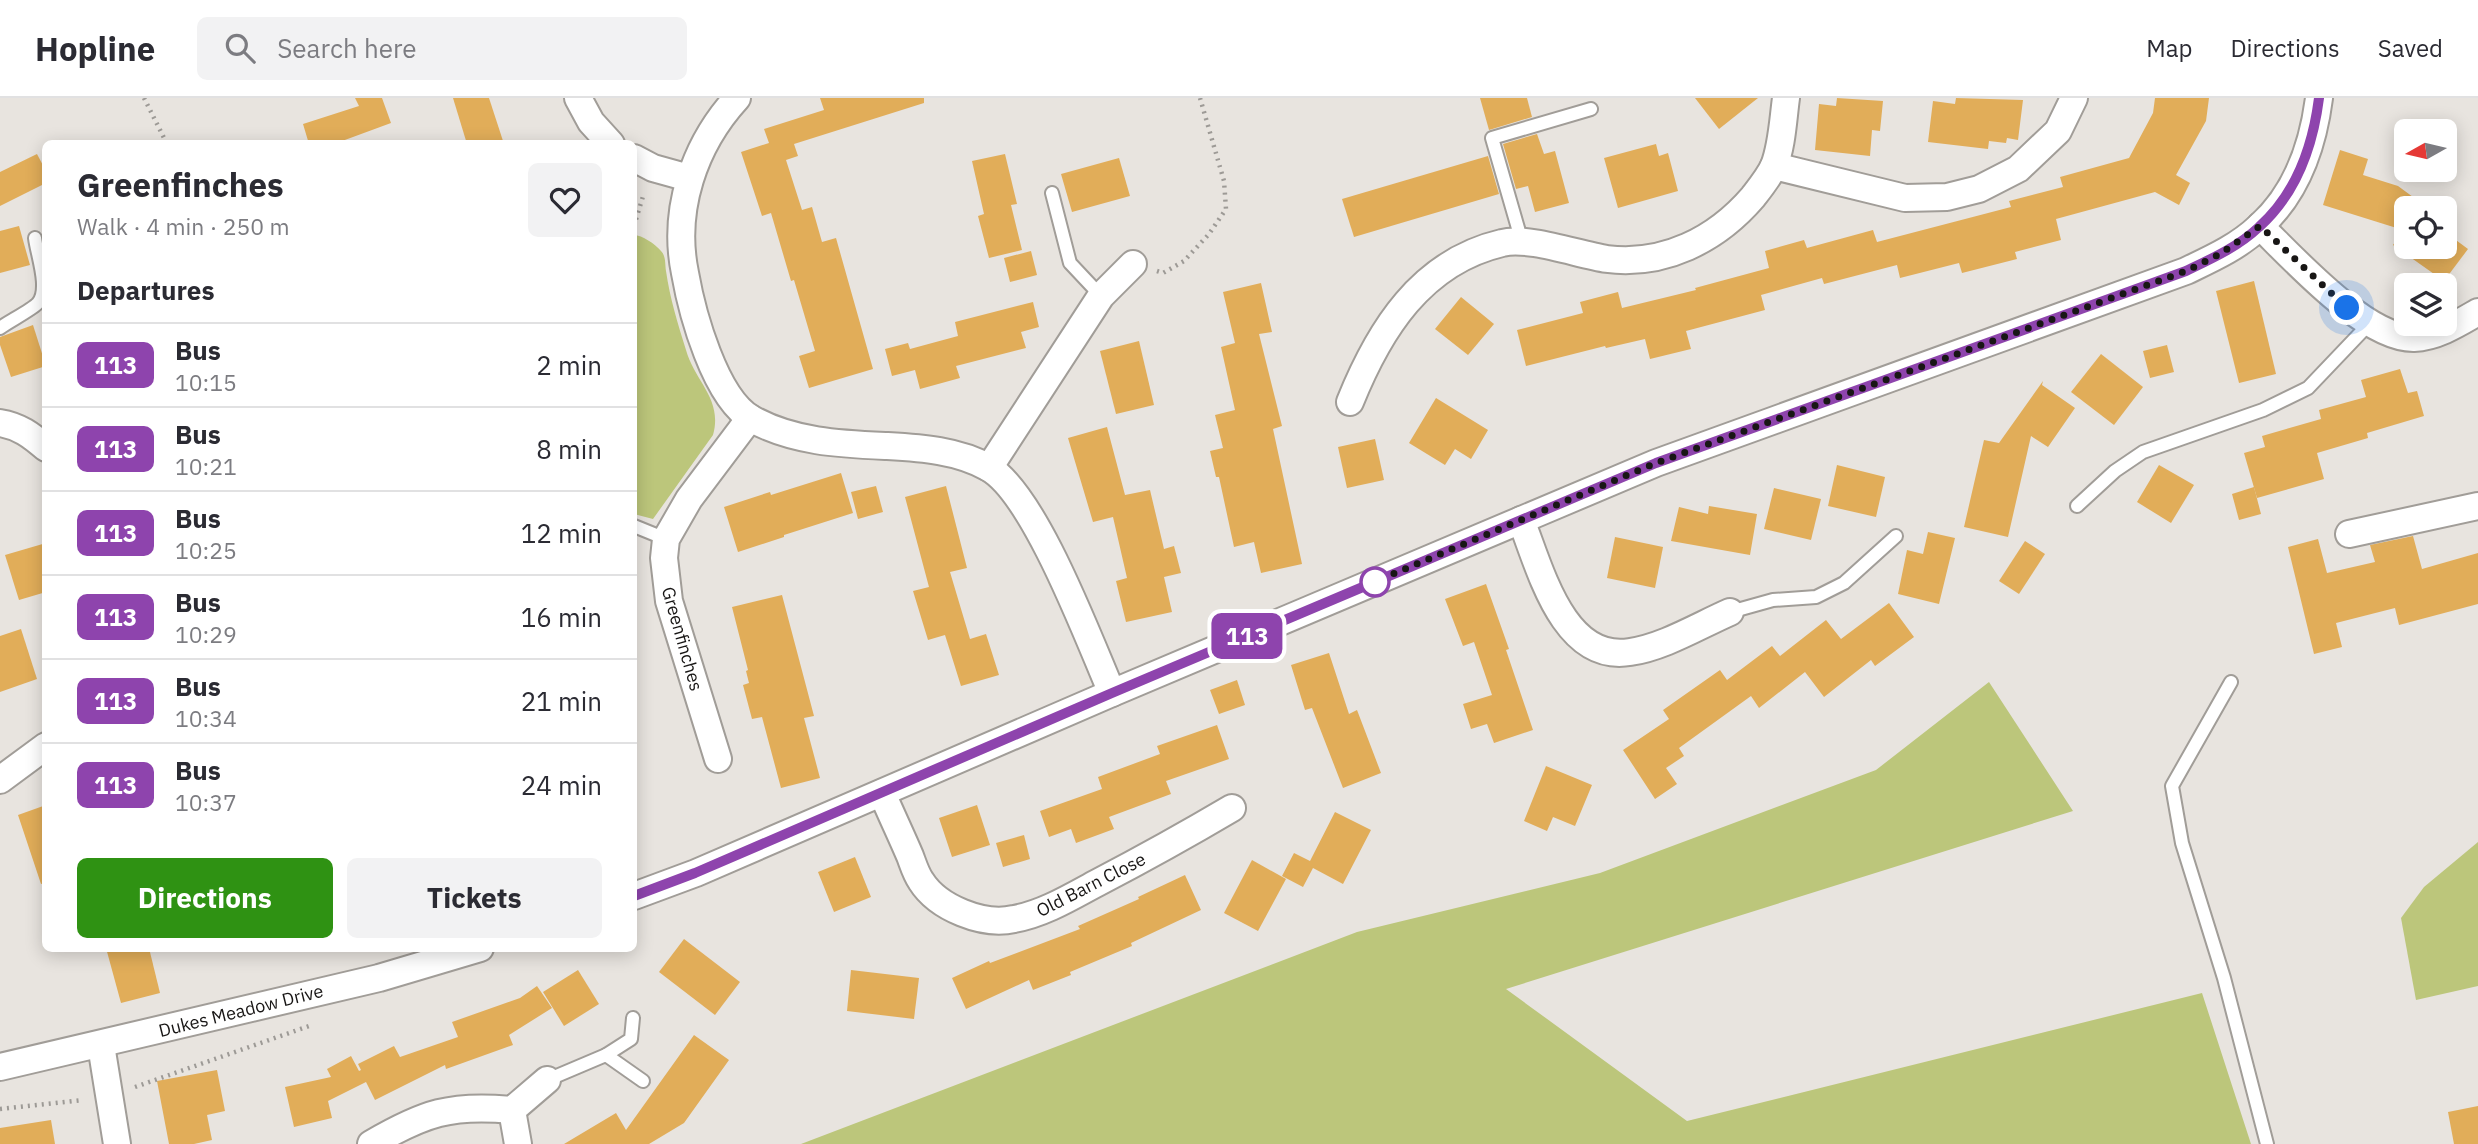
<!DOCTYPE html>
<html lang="en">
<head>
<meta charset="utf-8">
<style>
	:root { --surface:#fff; --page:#f2f2f3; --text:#2b2b33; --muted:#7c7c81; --line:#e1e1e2; --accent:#2f9213 }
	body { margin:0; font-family:"IBM Plex Sans",sans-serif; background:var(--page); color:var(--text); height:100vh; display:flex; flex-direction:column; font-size:26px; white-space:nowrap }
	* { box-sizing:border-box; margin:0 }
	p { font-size:23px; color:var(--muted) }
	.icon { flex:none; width:38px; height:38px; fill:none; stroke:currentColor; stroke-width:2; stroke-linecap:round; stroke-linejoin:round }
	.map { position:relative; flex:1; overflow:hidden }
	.side { position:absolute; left:42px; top:42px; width:595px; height:812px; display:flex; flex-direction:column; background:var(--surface); border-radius:10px; box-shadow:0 4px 18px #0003 }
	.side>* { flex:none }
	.badge { padding:0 14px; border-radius:10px; font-size:24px; line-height:46px }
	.needle { width:46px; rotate:262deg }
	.tools { position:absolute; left:2394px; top:21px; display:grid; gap:14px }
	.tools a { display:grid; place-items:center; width:63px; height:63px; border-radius:10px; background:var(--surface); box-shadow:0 4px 18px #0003; font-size:35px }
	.you { position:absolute; width:35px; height:35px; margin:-18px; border:5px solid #fff; border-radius:50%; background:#1a73e8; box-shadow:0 0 0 10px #1a73e833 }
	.map>.badge { position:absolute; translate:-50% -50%; box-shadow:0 0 0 4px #fff }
	h2 { padding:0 35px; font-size:26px; line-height:63px }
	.round { display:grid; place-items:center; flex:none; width:74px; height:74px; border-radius:10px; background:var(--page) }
	.headline { display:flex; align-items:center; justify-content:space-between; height:119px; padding:0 35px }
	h1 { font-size:33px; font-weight:700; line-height:52px }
	.cta { display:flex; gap:14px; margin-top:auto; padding:14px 35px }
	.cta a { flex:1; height:80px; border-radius:10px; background:var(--accent); color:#fff; font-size:28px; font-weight:700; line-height:80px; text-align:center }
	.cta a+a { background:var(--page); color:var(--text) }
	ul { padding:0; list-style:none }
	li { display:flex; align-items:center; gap:21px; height:84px; padding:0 35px; border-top:2px solid var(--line) }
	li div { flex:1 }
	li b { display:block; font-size:26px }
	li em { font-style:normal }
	li .badge { min-width:77px; font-weight:700; text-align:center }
	header { display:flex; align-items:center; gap:42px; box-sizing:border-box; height:98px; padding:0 35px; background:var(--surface); border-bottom:2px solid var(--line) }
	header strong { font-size:33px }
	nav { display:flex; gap:38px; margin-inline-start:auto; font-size:24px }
	.search { width:490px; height:63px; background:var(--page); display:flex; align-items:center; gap:18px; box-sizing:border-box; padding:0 24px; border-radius:10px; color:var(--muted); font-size:26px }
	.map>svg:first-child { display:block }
	.green { fill:#bcc67b }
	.building { fill:#e1ad59 }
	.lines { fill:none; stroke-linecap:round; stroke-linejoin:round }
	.lane-casing { stroke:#a19d98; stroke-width:16 }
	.street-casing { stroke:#a19d98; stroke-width:30 }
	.path { stroke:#9d9a96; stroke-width:4.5; stroke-dasharray:2 5; stroke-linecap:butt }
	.lane { stroke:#fff; stroke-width:12 }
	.street { stroke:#fff; stroke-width:26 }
	.line-casing { stroke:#fff; stroke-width:16 }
	.line { stroke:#8e44ad; stroke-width:10 }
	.walk { stroke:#181615; stroke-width:7; stroke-dasharray:0 12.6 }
	.stop-dot { fill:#fff; stroke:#8e44ad; stroke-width:3.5 }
	.labels { text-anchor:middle; stroke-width:5; stroke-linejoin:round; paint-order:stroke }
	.street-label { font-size:18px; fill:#181615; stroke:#fff }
</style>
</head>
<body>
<header>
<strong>Hopline</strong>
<div class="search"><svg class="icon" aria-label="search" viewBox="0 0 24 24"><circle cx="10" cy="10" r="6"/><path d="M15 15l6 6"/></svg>Search here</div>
<nav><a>Map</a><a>Directions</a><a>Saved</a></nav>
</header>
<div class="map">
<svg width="2478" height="1046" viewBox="0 0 2478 1046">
	<rect width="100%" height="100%" fill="#e8e4df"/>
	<g class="green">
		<path d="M 634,137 C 642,137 655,146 661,153 C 666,158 665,166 666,173 C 670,201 678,226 686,252 C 695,284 723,301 713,337 L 653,421 L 634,416 Z"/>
		<path d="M 1989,584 L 2073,713 L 1506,891 L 1687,1023 L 2202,895 L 2251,1046 L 801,1046 L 1357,834 L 1600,775 L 1876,672 Z"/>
		<path d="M 2478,744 L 2478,888 L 2416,902 L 2401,820 L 2424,789 Z"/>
	</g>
	<g class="building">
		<path d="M 355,0 L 382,0 L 391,25 L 334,46 L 309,46 L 303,26 L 359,8 Z"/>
		<path d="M 453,0 L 489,0 L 504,46 L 467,46 Z"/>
		<path d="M 820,0 L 924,0 L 924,5 L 794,46 L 798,58 L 786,62 L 802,112 L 812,109 L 822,144 L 836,140 L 873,271 L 809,290 L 799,258 L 815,253 L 794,182 L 791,183 L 771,115 L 762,118 L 741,54 L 769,45 L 764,31 L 824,12 Z"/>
		<path d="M 1480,0 L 1527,0 L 1532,19 L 1489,32 Z"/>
		<path d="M 1695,0 L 1758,0 L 1719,31 Z"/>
		<path d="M 1837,0 L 1883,3 L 1880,33 L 1872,32 L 1870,58 L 1815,52 L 1819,6 L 1836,8 Z"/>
		<path d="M 1956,0 L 2023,2 L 2018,42 L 2007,40 L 2006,45 L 1989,43 L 1988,51 L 1928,44 L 1933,3 L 1955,6 Z"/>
		<path d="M 2155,0 L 2209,0 L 2206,23 L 2176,77 L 2190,85 L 2179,107 L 2155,94 L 2056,121 L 2061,142 L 2015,154 L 2017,161 L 1962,175 L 1959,165 L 1900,180 L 1897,167 L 1824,186 L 1822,180 L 1761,197 L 1765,212 L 1686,233 L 1691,251 L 1650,261 L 1645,241 L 1606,250 L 1605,248 L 1526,268 L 1517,232 L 1583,215 L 1580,204 L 1618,194 L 1622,210 L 1696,192 L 1695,190 L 1769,170 L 1765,153 L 1804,142 L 1807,150 L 1873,132 L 1877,144 L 2011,109 L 2009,103 L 2063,89 L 2060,79 L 2129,60 L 2153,15 Z"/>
		<path d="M 1537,36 L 1544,56 L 1555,53 L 1569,105 L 1535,114 L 1528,88 L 1516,91 L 1503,46 Z"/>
		<path d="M 1656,46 L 1659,58 L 1668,55 L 1678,93 L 1618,110 L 1604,60 Z"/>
		<path d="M 2340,52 L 2368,61 L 2363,77 L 2398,88 L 2428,110 L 2406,110 L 2406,149 L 2445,149 L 2445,134 L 2468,151 L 2444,183 L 2393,147 L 2403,132 L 2323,107 Z"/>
		<path d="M 37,56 L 46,73 L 46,85 L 0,108 L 0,74 Z"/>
		<path d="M 1005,56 L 1017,106 L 1011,107 L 1022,152 L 989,160 L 978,118 L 984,116 L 972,63 Z"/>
		<path d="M 1488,58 L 1499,96 L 1354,139 L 1342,101 Z"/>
		<path d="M 1119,60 L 1130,98 L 1072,114 L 1061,76 Z"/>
		<path d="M 19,128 L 30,167 L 0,175 L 0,133 Z"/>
		<path d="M 1031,153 L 1037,177 L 1010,184 L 1004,160 Z"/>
		<path d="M 2254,183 L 2276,276 L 2239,285 L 2216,193 Z"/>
		<path d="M 1261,185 L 1272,234 L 1259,236 L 1282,328 L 1273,331 L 1302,466 L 1261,475 L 1254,444 L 1234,449 L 1219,379 L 1216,379 L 1210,353 L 1223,350 L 1215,317 L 1235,312 L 1221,249 L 1235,245 L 1223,194 Z"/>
		<path d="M 1461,199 L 1494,226 L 1468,257 L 1435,231 Z"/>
		<path d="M 1033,204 L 1039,229 L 1021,234 L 1026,250 L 956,268 L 960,280 L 920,291 L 915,272 L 892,278 L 885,251 L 908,245 L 910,251 L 958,238 L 955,224 Z"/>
		<path d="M 33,227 L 46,268 L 11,279 L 0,247 L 0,239 Z"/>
		<path d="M 1139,243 L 1154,307 L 1116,316 L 1100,253 Z"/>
		<path d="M 2167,247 L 2174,274 L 2150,280 L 2143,253 Z"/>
		<path d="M 2101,256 L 2143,289 L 2114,327 L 2071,294 Z"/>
		<path d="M 2400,271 L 2408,295 L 2417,293 L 2424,318 L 2367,335 L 2368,340 L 2317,355 L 2324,381 L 2257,400 L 2244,355 L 2265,349 L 2262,338 L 2321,321 L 2319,312 L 2366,299 L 2361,282 Z"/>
		<path d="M 2043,283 L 2042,287 L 2075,310 L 2048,349 L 2031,338 L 2008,439 L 1964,429 L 1984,342 L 1999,345 Z"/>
		<path d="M 1436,300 L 1488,332 L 1471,361 L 1455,351 L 1445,367 L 1409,345 Z"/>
		<path d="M 1107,329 L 1125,397 L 1150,392 L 1164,451 L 1174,448 L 1181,475 L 1164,479 L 1172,514 L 1126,524 L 1116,483 L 1127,480 L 1113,419 L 1093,424 L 1068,340 Z"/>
		<path d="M 1375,341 L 1384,382 L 1347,390 L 1338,349 Z"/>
		<path d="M 1837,367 L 1885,379 L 1876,419 L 1828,408 Z"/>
		<path d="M 2159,367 L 2194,387 L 2171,425 L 2137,404 Z"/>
		<path d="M 841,375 L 853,415 L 784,437 L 784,439 L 738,454 L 724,409 L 770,394 L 771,397 Z"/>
		<path d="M 876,388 L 883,414 L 858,421 L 851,394 Z"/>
		<path d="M 946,388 L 967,470 L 950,474 L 970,541 L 986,536 L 999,577 L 961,588 L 945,537 L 928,542 L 913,493 L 929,489 L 905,399 Z"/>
		<path d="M 2254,389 L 2261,416 L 2239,422 L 2232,396 Z"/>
		<path d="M 1774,390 L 1821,401 L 1811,442 L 1764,431 Z"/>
		<path d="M 1709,408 L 1757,416 L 1750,457 L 1671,443 L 1679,409 L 1708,416 Z"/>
		<path d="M 1928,434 L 1955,440 L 1939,506 L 1898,496 L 1907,452 L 1923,456 Z"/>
		<path d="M 2413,438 L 2422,471 L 2478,455 L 2478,506 L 2399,527 L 2395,510 L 2336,525 L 2342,549 L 2314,556 L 2288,449 L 2318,441 L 2327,475 L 2375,464 L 2370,447 Z"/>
		<path d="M 1615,439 L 1663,449 L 1655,490 L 1607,480 Z"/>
		<path d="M 2025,443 L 2045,456 L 2019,496 L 1999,483 Z"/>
		<path d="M 46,445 L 46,494 L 19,502 L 5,457 Z"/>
		<path d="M 1486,486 L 1509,551 L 1506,552 L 1533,632 L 1494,645 L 1487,626 L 1471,631 L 1463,606 L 1492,597 L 1474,544 L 1463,548 L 1445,501 Z"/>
		<path d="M 782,497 L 814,618 L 804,620 L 820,680 L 781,690 L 762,619 L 752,621 L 743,587 L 749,585 L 746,573 L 748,572 L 732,509 Z"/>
		<path d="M 1889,505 L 1914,539 L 1875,568 L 1871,562 L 1824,599 L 1805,574 L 1759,610 L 1751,598 L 1679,650 L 1684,658 L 1666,670 L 1677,686 L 1655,701 L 1623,652 L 1669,621 L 1663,612 L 1720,572 L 1727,582 L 1772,548 L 1780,558 L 1826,522 L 1841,541 Z"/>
		<path d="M 21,531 L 37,581 L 0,594 L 0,538 Z"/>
		<path d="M 1329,555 L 1349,616 L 1357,612 L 1381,675 L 1343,690 L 1312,610 L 1305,612 L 1291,567 Z"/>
		<path d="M 1237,582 L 1245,607 L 1219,616 L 1210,592 Z"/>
		<path d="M 1217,627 L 1229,661 L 1166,683 L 1171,696 L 1109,719 L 1114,731 L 1076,745 L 1071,731 L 1049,739 L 1040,713 L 1102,691 L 1098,679 L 1160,656 L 1157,648 Z"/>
		<path d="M 1546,668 L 1592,687 L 1575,728 L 1553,719 L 1547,733 L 1524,723 Z"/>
		<path d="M 46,707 L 46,785 L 41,786 L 18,717 Z"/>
		<path d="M 977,707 L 990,747 L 952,759 L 939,720 Z"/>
		<path d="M 1335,714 L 1371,732 L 1343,786 L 1313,770 L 1303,789 L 1282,778 L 1294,755 L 1310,763 Z"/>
		<path d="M 1024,737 L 1030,761 L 1003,769 L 996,745 Z"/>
		<path d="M 855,759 L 871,799 L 834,814 L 818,774 Z"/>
		<path d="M 1252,762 L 1286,781 L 1258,833 L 1224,815 Z"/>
		<path d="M 1185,777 L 1201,812 L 1131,845 L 1132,848 L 1070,874 L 1071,877 L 1033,892 L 1029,882 L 966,911 L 952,880 L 989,863 L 990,865 L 1080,831 L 1078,828 L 1139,801 L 1138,799 Z"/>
		<path d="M 684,841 L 740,884 L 715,917 L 659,874 Z"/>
		<path d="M 106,850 L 149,850 L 160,895 L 121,905 Z"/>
		<path d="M 578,872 L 599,906 L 564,928 L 543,894 Z"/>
		<path d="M 851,872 L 919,880 L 914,921 L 847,913 Z"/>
		<path d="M 537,888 L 552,910 L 509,937 L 513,947 L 446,971 L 445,967 L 375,1002 L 366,984 L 328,1003 L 332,1020 L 294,1029 L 285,989 L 331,979 L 327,971 L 351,958 L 359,973 L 361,972 L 358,966 L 394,948 L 400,959 L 458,939 L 452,924 L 520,900 Z"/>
		<path d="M 694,937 L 729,962 L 684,1025 L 649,1046 L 564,1046 L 616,1015 L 626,1032 Z"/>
		<path d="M 217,972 L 225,1013 L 207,1017 L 212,1042 L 194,1046 L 169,1046 L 157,983 Z"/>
		<path d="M 2478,1008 L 2478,1046 L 2454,1046 L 2448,1014 Z"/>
		<path d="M 51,1022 L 55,1046 L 0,1046 L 0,1030 Z"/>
	</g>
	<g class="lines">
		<defs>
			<g id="lane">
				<path d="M 1052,95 L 1070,165 L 1101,198"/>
				<path d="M 1522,144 L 1492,40 L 1591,11"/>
				<path d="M 0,230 C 8,224 33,211 38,205 C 50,191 37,157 35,140"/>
				<path d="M 2077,408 L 2115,373 L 2143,354 L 2263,312 L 2308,290 L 2369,226"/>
				<path d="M 634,428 L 666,441"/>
				<path d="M 1730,514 L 1773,502 L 1816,499 L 1844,485 L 1896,438"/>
				<path d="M 2231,584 L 2172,688 L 2182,745 L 2224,880 L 2267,1046"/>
				<path d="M 606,957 L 631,941 L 633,920"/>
				<path d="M 547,982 L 606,957 L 643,983"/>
			</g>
			<g id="street">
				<path d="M 578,0 L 591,24 L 611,46"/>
				<path d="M 737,0 C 694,47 672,112 685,175 C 692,215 715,300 752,321 C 793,344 841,346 886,348 C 920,350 958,352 989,370 C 1035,397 1089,542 1112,595"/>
				<path d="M 634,60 L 653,70 L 689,80"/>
				<path d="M 1774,68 L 1905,100 L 1947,99 L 1979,91 L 2018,71 L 2058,33 L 2074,0"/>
				<path d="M 2260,128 C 2294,161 2366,241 2414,240 C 2437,239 2459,225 2478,214"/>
				<path d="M 1350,304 C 1379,232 1421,164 1502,145 C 1528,138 1579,157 1607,161 C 1664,168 1716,142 1753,99 C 1760,90 1769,79 1774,68 C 1782,48 1783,22 1786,0"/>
				<path d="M 0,325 C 19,328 31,337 46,350"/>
				<path d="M 989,370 L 1101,198 L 1133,166"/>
				<path d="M 1521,422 C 1540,470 1563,565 1630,554 C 1664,549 1698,528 1730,514"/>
				<path d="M 2349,436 L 2478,408"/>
				<path d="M 718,661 L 669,503 L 664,460 L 666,441 L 689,401 L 750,320"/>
				<path d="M 0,682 L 46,648"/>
				<path d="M 882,695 C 891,716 901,737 910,758 C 913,766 916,776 921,783 C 938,810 983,828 1014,821 C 1043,816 1071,799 1097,785 C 1143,761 1188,736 1232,710"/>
				<path d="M 634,798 L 696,775 L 1112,595 L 1656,365 L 2186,173 C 2211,161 2238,149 2259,129 C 2296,96 2313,47 2319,0"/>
				<path d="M 101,947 L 117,1046"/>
				<path d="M 0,969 L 379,880 L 480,850"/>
				<path d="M 512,1012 L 518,1046"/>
				<path d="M 371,1046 C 424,1015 451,1006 512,1012 L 547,982"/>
			</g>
		</defs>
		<use href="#lane" class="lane-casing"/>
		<use href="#street" class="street-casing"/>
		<g class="path">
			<path d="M 144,0 L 167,46"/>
			<path d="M 634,128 L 644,95"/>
			<path d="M 1157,173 L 1163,175 L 1184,163 L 1209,136 L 1226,111 L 1224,83 L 1200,0"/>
			<path d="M 135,989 L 312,927"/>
			<path d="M 0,1011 L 83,1002"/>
		</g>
		<use href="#lane" class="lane"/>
		<use href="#street" class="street"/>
	</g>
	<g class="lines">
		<defs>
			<path id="line" d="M 634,798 L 695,775 L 1112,595 L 1656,365 L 2186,173 C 2211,161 2238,149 2259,129 C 2296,96 2313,47 2319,0"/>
		</defs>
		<use href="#line" class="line-casing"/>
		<use href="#line" class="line"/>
		<path class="walk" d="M 1375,484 L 1367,487 L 1656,365 L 2186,173 L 2220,156 L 2260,128 L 2347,210"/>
	</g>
	<circle class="stop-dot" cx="1375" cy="484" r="14"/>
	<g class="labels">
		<g class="street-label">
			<text transform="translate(682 541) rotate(74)" y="6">Greenfinches</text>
			<text transform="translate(1091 787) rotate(-27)" y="6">Old Barn Close</text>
			<text transform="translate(241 913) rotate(-14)" y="6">Dukes Meadow Drive</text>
		</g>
	</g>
</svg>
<div class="tools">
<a><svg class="needle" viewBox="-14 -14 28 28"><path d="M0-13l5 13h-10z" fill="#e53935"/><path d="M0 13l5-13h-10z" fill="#7c7c81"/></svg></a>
<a><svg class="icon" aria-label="locate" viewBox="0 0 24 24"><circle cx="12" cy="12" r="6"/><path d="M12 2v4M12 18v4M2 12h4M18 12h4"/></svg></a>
<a><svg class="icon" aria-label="layers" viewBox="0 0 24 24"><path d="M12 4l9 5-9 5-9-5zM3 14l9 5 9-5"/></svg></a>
</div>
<div class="you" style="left:2347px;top:210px"></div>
<b class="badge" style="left:1247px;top:538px;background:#8e44ad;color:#fff">113</b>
<section class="side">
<div class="headline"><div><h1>Greenfinches</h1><p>Walk · 4 min · 250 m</p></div><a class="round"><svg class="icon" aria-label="heart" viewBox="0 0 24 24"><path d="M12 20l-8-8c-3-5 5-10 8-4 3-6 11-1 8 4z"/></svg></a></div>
<h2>Departures</h2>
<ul>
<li><span class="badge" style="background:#8e44ad;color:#fff">113</span><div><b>Bus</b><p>10:15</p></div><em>2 min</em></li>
<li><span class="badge" style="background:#8e44ad;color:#fff">113</span><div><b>Bus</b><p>10:21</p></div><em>8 min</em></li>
<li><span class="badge" style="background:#8e44ad;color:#fff">113</span><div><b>Bus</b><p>10:25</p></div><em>12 min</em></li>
<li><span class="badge" style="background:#8e44ad;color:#fff">113</span><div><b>Bus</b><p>10:29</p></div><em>16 min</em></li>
<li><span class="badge" style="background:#8e44ad;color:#fff">113</span><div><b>Bus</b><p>10:34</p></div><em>21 min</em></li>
<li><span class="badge" style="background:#8e44ad;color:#fff">113</span><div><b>Bus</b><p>10:37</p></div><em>24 min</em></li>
</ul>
<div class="cta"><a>Directions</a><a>Tickets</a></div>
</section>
</div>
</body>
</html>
